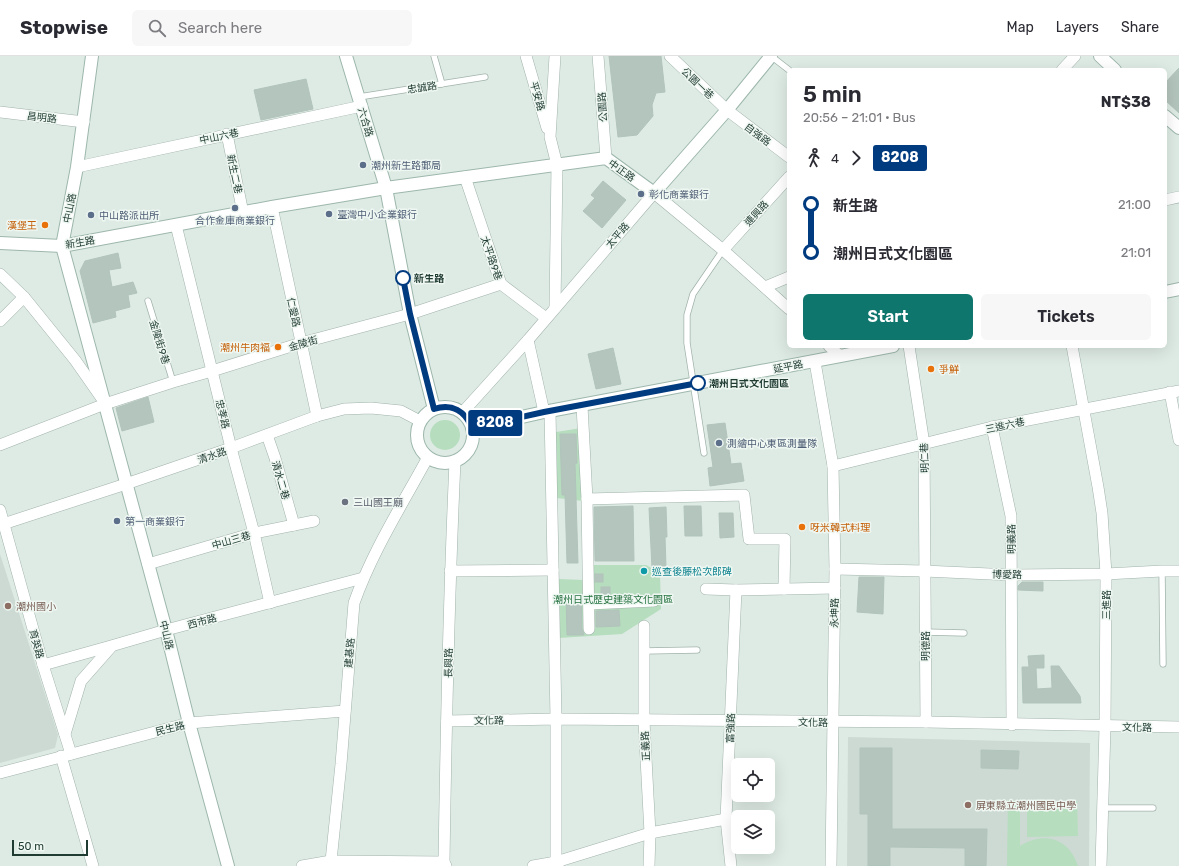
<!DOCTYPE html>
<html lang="en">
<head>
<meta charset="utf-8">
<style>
	:root { --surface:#fff; --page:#f7f7f7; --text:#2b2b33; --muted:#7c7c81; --line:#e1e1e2; --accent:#0f766e }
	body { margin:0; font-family:Rubik,"Noto Sans TC",sans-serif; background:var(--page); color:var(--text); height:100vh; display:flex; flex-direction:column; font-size:15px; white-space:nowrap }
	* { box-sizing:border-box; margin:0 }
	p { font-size:13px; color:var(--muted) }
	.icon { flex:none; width:22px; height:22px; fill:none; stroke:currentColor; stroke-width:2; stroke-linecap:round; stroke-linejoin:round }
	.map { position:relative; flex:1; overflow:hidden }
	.panel { position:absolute; left:787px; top:12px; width:380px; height:280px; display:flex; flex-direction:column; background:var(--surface); border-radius:6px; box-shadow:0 4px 16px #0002 }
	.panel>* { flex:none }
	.badge { padding:0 8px; border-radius:3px; font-size:14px; line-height:26px }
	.fabs { position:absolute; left:731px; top:702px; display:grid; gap:8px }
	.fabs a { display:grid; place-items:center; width:44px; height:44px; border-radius:6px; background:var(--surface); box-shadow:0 4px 16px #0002; font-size:20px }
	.scale { position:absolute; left:12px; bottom:10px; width:76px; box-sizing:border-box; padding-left:4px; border:2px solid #1f3b32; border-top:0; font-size:11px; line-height:14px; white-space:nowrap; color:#1f3b32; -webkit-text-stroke:3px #eff7f2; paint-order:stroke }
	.map>.badge { position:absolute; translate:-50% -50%; box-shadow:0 0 0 2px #fff }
	.legs { display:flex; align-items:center; gap:6px; height:44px; padding:0 16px; font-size:13px }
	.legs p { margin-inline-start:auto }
	.summary { display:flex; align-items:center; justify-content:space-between; height:68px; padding:0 16px }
	h1 { font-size:22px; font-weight:600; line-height:30px }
	.button { display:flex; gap:8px; margin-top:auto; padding:8px 16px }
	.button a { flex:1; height:46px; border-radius:6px; background:var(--accent); color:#fff; font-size:16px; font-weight:600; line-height:46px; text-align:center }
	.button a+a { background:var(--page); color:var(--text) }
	ul { padding:0 16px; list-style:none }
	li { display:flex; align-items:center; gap:14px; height:48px; font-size:15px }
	li i { display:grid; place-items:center; width:6px; height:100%; margin:0 5px; background:currentColor }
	li i::after { content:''; width:10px; height:10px; margin:-5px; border:3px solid; border-radius:50%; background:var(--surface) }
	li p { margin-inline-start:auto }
	li:first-child i { background:linear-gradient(#0000 50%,currentColor 0) }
	li:last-child i { background:linear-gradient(currentColor 50%,#0000 0) }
	header { display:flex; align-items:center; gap:24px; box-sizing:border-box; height:56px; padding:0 20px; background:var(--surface); border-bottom:1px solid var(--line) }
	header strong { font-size:19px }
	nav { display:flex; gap:22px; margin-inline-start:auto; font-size:14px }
	.search { width:280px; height:36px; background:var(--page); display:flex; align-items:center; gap:10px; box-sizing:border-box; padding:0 14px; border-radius:6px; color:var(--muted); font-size:15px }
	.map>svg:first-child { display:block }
	.built { fill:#ccdad3 }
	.green { fill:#b6ddbe }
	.building { fill:#b4c5bd; stroke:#b1c4bb }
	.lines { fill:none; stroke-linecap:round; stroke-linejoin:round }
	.lane-casing { stroke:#a1b3ab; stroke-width:7 }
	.street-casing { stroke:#a1b3ab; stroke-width:12 }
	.secondary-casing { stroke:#9db7ac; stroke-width:14 }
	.lane { stroke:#fff; stroke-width:5.5 }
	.street { stroke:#fff; stroke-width:11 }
	.secondary { stroke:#fff; stroke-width:12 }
	.line-1-casing { stroke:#fff; stroke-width:9 }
	.line-1 { stroke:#003b80; stroke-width:6 }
	.service-dot { fill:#5c6f8a; stroke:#eff7f2; stroke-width:1.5 }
	.food-dot { fill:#e8710a; stroke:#eff7f2; stroke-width:1.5 }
	.stop-1-dot { fill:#fff; stroke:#003b80; stroke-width:2 }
	.worship-dot { fill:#6b7280; stroke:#eff7f2; stroke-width:1.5 }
	.culture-dot { fill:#0f9aa8; stroke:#eff7f2; stroke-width:1.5 }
	.education-dot { fill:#8d6e63; stroke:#eff7f2; stroke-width:1.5 }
	.labels { text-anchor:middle; stroke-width:3; stroke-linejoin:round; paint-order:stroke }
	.street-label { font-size:10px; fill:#1f3b32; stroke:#eff7f2 }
	.service-label { font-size:10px; fill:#4e5e75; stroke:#eff7f2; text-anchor:start }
	.food-label { font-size:10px; fill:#c56008; stroke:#eff7f2; text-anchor:end }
	.stop-label { font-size:10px; font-weight:bold; fill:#1f3b32; stroke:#eff7f2; text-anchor:start }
	.worship-label { font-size:10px; fill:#5b616d; stroke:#eff7f2; text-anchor:start }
	.culture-label { font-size:10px; fill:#0d838f; stroke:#eff7f2; text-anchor:start }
	.park-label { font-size:10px; fill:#277341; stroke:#eff7f2 }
	.education-label { font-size:10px; fill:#785e54; stroke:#eff7f2; text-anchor:start }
</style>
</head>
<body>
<header>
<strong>Stopwise</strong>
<div class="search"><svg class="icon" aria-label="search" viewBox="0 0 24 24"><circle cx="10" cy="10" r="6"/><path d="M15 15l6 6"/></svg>Search here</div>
<nav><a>Map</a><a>Layers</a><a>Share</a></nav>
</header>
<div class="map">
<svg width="1179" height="810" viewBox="0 0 1179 810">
	<rect width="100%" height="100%" fill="#deebe4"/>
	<g class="built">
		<path d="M 0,498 L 58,679 L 55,692 L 0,707 Z"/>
		<path d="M 848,681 L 1090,687 L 1089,810 L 847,810 Z"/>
	</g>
	<g class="green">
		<circle cx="445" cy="379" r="15"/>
		<path d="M 588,371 L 592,509 L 646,509 L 660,517 L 661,553 L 622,578 L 559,582 L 559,523 L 583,524 L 583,445 L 557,442 L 556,376 Z"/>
		<path d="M 1008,744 L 1020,745 L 1020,790 C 1044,775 1069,782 1078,810 L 1007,810 Z"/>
		<path d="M 1077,745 L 1078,780 L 1027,781 L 1027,746 Z"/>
	</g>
	<g class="building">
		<path d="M 609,0 L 661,0 L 665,36 L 656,37 L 652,49 L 653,60 L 637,79 L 618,81 Z"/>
		<path d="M 1179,12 L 1179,57 L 1165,44 L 1165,27 Z"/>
		<path d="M 306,23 L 313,53 L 261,64 L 254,34 Z"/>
		<path d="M 603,125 L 626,144 L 602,172 L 583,155 L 595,142 L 591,139 Z"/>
		<path d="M 118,197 L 121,212 L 109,214 L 112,231 L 133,226 L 137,237 L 128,239 L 130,251 L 115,255 L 116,261 L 93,267 L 80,215 L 85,205 Z"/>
		<path d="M 613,292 L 621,328 L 596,333 L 588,298 Z"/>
		<path d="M 148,341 L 154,366 L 122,375 L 116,352 Z"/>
		<path d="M 725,367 L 731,408 L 741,407 L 744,425 L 710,430 L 708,412 L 713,411 L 707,369 Z"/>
		<path d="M 560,378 L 576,378 L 577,407 L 575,408 L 578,507 L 567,507 L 565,439 L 562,439 Z"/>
		<path d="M 633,450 L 634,505 L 595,505 L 594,451 Z"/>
		<path d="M 684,450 L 701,450 L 702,480 L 685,480 Z"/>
		<path d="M 666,451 L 667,481 L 665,481 L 666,511 L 652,512 L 649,452 Z"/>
		<path d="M 719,457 L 733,457 L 734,481 L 720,482 Z"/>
		<rect x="595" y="518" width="8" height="8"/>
		<path d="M 859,521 L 884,521 L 883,558 L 857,556 Z"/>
		<path d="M 1022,526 L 1043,526 L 1043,535 L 1018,534 L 1018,530 Z"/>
		<rect x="601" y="531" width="9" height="9"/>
		<path d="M 581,538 L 582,573 L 584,579 L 567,579 L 566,539 Z"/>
		<path d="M 619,554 L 620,570 L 596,571 L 596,555 Z"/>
		<path d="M 1044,599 L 1044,612 L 1036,612 L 1037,633 L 1052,632 L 1051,610 L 1059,610 L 1080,640 L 1081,647 L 1023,647 L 1022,611 L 1029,611 L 1028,600 Z"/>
		<path d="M 860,692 L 892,692 L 892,773 L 987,773 L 986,810 L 965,810 L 965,792 L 890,791 L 890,810 L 868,810 L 868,758 L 860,758 Z"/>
		<path d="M 981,694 L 1019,695 L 1018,713 L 981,712 Z"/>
	</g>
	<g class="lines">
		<defs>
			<g id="lane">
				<path d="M 434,0 L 442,28"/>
				<path d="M 771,0 L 789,14"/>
				<path d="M 359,41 L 485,21"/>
				<path d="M 148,245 L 173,326"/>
				<path d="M 704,397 L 687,287 L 687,259 L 693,238 L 723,194"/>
				<path d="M 1162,515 L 1163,608"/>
				<path d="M 925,576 L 964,577"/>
				<path d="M 644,595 L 697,594"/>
				<path d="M 1103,752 L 1153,752"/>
			</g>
			<g id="street">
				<path d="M 526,0 L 547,72"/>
				<path d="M 555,0 L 550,81 L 557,109 L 555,252"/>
				<path d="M 598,0 L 606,102"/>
				<path d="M 670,0 L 727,54 L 789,101"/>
				<path d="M 1062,14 L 1075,0"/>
				<path d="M 0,56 L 84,66"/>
				<path d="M 227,78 L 243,157"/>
				<path d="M 77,111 L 362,50"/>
				<path d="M 465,121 L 501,228 L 546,262"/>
				<path d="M 1165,144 L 1179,141"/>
				<path d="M 272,151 L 317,360"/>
				<path d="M 176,169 L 231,392 L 254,477 L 270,547"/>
				<path d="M 723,194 L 789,121"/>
				<path d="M 0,218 L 24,241 L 75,304 L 103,344"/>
				<path d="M 765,231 L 789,221"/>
				<path d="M 0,265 L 24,241"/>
				<path d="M 528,284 L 544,356"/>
				<path d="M 829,290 L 840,300"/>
				<path d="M 909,290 L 924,388 L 926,666"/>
				<path d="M 1072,290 L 1098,431 L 1102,457 L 1106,518 L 1105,671 L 1101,810"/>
				<path d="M 815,306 L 833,410 L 835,513 L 831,810"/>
				<path d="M 1170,336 L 1179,384"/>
				<path d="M 582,350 L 587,443 L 744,439 L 749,483 L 785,483 L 784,533"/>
				<path d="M 550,355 L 556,663 L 556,806 L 558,810"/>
				<path d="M 462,357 L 528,284 L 654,137 L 723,194 L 789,253"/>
				<path d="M 992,371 L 1011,460 L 1012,669"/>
				<path d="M 267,379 L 275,402 L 294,469"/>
				<path d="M 0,389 L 105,348 L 173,326 L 212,315 L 301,287 L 410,258 L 501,228"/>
				<path d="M 833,410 L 992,371 L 1179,335"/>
				<path d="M 587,443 L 589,573"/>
				<path d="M 0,454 L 43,609 L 71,698"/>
				<path d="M 0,469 L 126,428 L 231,392 L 317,360 L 344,353 L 371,352 L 401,355 L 420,365"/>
				<path d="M 148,508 L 254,477 L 314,465"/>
				<path d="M 835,513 L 924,515 L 1012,519 L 1106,518 L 1162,515 L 1179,515"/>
				<path d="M 450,515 L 553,514"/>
				<path d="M 706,533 L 736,534 L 835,532"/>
				<path d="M 589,548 L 654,545"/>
				<path d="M 644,570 L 644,665 L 650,777 L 649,810"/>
				<path d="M 43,609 L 111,590 L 166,574 L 363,522"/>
				<path d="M 447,665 L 556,663 L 926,666 L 1179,671"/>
				<path d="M 65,678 L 81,625 L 111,591"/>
				<path d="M 61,700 L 93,810"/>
				<path d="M 0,717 L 189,667 L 345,655"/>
				<path d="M 302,810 L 331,805 L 444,806"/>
				<path d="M 333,810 L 331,805 L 341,708 L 354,547 C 372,496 402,449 428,401"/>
				<path d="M 446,810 L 444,806 C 446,672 449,538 455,405"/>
				<path d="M 533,810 L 556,806 L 650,777 L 726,763"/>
				<path d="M 731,810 L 726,763 L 736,534"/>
			</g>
			<g id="secondary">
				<path d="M 92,0 L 77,111 L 62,190 L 166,574 L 189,667 L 228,810"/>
				<path d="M 346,0 L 386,132 L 410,258 L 434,353"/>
				<path d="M 1100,0 L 1115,14"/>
				<path d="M 1165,60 L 1179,72"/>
				<path d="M 0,187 L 62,190 L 272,151 L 386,132 L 606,102 L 654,137 L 727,54 L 771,0"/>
				<path d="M 1165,236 L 1179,233"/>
				<circle cx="445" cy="379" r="28"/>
				<path d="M 472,372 L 544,356 L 893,290"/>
			</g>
		</defs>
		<use href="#lane" class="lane-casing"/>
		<use href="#street" class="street-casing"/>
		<use href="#secondary" class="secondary-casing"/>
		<use href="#lane" class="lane"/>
		<use href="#street" class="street"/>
		<use href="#secondary" class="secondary"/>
	</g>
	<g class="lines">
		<defs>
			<path id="line-1" d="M 403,222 L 410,258 L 434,353 C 452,347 465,355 472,372 L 544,356 L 698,327"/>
		</defs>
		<use href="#line-1" class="line-1-casing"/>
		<use href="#line-1" class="line-1"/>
	</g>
	<g class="service-dot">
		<circle cx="363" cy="109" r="4"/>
		<circle cx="641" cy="138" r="4"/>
		<circle cx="235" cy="152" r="4"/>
		<circle cx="329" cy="158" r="4"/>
		<circle cx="91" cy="159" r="4"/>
		<circle cx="719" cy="387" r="4"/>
		<circle cx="117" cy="465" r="4"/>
	</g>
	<g class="food-dot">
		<circle cx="45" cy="169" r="4"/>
		<circle cx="278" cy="291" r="4"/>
		<circle cx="931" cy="313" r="4"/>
		<circle cx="802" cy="471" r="4"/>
	</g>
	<g class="stop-1-dot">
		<circle cx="403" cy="222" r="7"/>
		<circle cx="698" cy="327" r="7"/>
	</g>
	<circle class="worship-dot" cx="345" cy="446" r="4"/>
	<circle class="culture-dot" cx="644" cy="515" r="4"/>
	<g class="education-dot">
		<circle cx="8" cy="550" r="4"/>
		<circle cx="968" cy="749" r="4"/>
	</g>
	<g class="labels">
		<g class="street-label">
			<text transform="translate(698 27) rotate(44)" y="4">公園一巷</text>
			<text transform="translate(422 31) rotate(-9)" y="4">忠誠路</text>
			<text transform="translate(538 40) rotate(74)" y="4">平安路</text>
			<text transform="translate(602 51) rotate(-94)" y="4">公園路</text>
			<text transform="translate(42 61) rotate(7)" y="4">昌明路</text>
			<text transform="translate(366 66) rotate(73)" y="4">六合路</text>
			<text transform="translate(758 78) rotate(37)" y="4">自強路</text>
			<text transform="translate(219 80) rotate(-12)" y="4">中山六巷</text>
			<text transform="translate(622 114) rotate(35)" y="4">中正路</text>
			<text transform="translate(235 118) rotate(78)" y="4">新生二巷</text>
			<text transform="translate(69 152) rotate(-79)" y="4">中山路</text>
			<text transform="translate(756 157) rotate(-48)" y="4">連興路</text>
			<text transform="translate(617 179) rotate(-49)" y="4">太平路</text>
			<text transform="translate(80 186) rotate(-10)" y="4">新生路</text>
			<text transform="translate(492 202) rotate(71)" y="4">太平路9巷</text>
			<text transform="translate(294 256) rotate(78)" y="4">仁愛路</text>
			<text transform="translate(160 286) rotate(73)" y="4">金陵街9巷</text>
			<text transform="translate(303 287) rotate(-16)" y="4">金陵街</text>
			<text transform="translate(788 310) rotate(-11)" y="4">延平路</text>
			<text transform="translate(223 358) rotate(76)" y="4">忠孝路</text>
			<text transform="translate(1005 369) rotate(-12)" y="4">三進六巷</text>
			<text transform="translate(212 399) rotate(-19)" y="4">清水路</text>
			<text transform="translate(924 402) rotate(-92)" y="4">明仁巷</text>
			<text transform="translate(281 424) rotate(74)" y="4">清水二巷</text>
			<text transform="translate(1011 483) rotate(-91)" y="4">明義路</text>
			<text transform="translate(231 484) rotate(-16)" y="4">中山三巷</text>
			<text transform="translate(1007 518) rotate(1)" y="4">博愛路</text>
			<text transform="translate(1106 549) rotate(-90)" y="4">三進路</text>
			<text transform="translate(834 557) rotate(-89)" y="4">永坤路</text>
			<text transform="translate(202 565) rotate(-15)" y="4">西市路</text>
			<text transform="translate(167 579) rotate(76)" y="4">中山路</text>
			<text transform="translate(37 588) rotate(75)" y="4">育英路</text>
			<text transform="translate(925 590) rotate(-90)" y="4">明德路</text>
			<text transform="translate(349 597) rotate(-85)" y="4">建基路</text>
			<text transform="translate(448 607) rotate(-89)" y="4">長興路</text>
			<text transform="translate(489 664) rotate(-1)" y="4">文化路</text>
			<text transform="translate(813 666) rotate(1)" y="4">文化路</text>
			<text transform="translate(1137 671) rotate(1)" y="4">文化路</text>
			<text transform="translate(170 672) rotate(-14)" y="4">民生路</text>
			<text transform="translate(730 672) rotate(-88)" y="4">富強路</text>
			<text transform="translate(645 690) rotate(-93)" y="4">正義路</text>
		</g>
		<g class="service-label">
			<text x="371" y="113">潮州新生路郵局</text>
			<text x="649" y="142">彰化商業銀行</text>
			<text x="337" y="162">臺灣中小企業銀行</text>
			<text x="99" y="163">中山路派出所</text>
			<text x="235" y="168" text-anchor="middle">合作金庫商業銀行</text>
			<text x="727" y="391">測繪中心東區測量隊</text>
			<text x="125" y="469">第一商業銀行</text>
		</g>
		<g class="food-label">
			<text x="37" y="173">漢堡王</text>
			<text x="270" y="295">潮州牛肉福</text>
			<text x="939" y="317" text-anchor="start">爭鮮</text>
			<text x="810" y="475" text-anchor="start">呀米韓式料理</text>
		</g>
		<g class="stop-label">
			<text x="414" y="226">新生路</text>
			<text x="709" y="331">潮州日式文化園區</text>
		</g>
		<g class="worship-label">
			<text x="353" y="450">三山國王廟</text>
		</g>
		<g class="culture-label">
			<text x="652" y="519">巡查後藤松次郎碑</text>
		</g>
		<g class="park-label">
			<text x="613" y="547">潮州日式歷史建築文化園區</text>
		</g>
		<g class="education-label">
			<text x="16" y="554">潮州國小</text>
			<text x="976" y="753">屏東縣立潮州國民中學</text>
		</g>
	</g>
</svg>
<div class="fabs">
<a><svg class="icon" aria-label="locate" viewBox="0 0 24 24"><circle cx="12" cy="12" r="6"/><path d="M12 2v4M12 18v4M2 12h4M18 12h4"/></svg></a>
<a><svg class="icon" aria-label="layers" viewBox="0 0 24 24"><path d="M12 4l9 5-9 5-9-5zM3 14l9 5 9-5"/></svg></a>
</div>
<div class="scale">50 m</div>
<b class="badge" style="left:495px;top:367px;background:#003b80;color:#fff">8208</b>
<section class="panel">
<div class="summary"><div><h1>5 min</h1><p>20:56 – 21:01 · Bus</p></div><b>NT$38</b></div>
<div class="legs"><svg class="icon" aria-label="walk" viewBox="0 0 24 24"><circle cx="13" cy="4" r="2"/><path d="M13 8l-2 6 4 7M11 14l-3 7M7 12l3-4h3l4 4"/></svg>4<svg class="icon" aria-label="forward" viewBox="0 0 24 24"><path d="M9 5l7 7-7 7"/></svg><b class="badge" style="background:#003b80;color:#fff">8208</b></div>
<ul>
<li><i style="color:#003b80"></i><b>新生路</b><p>21:00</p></li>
<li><i style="color:#003b80"></i><b>潮州日式文化園區</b><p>21:01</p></li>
</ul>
<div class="button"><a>Start</a><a>Tickets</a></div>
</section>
</div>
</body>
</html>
